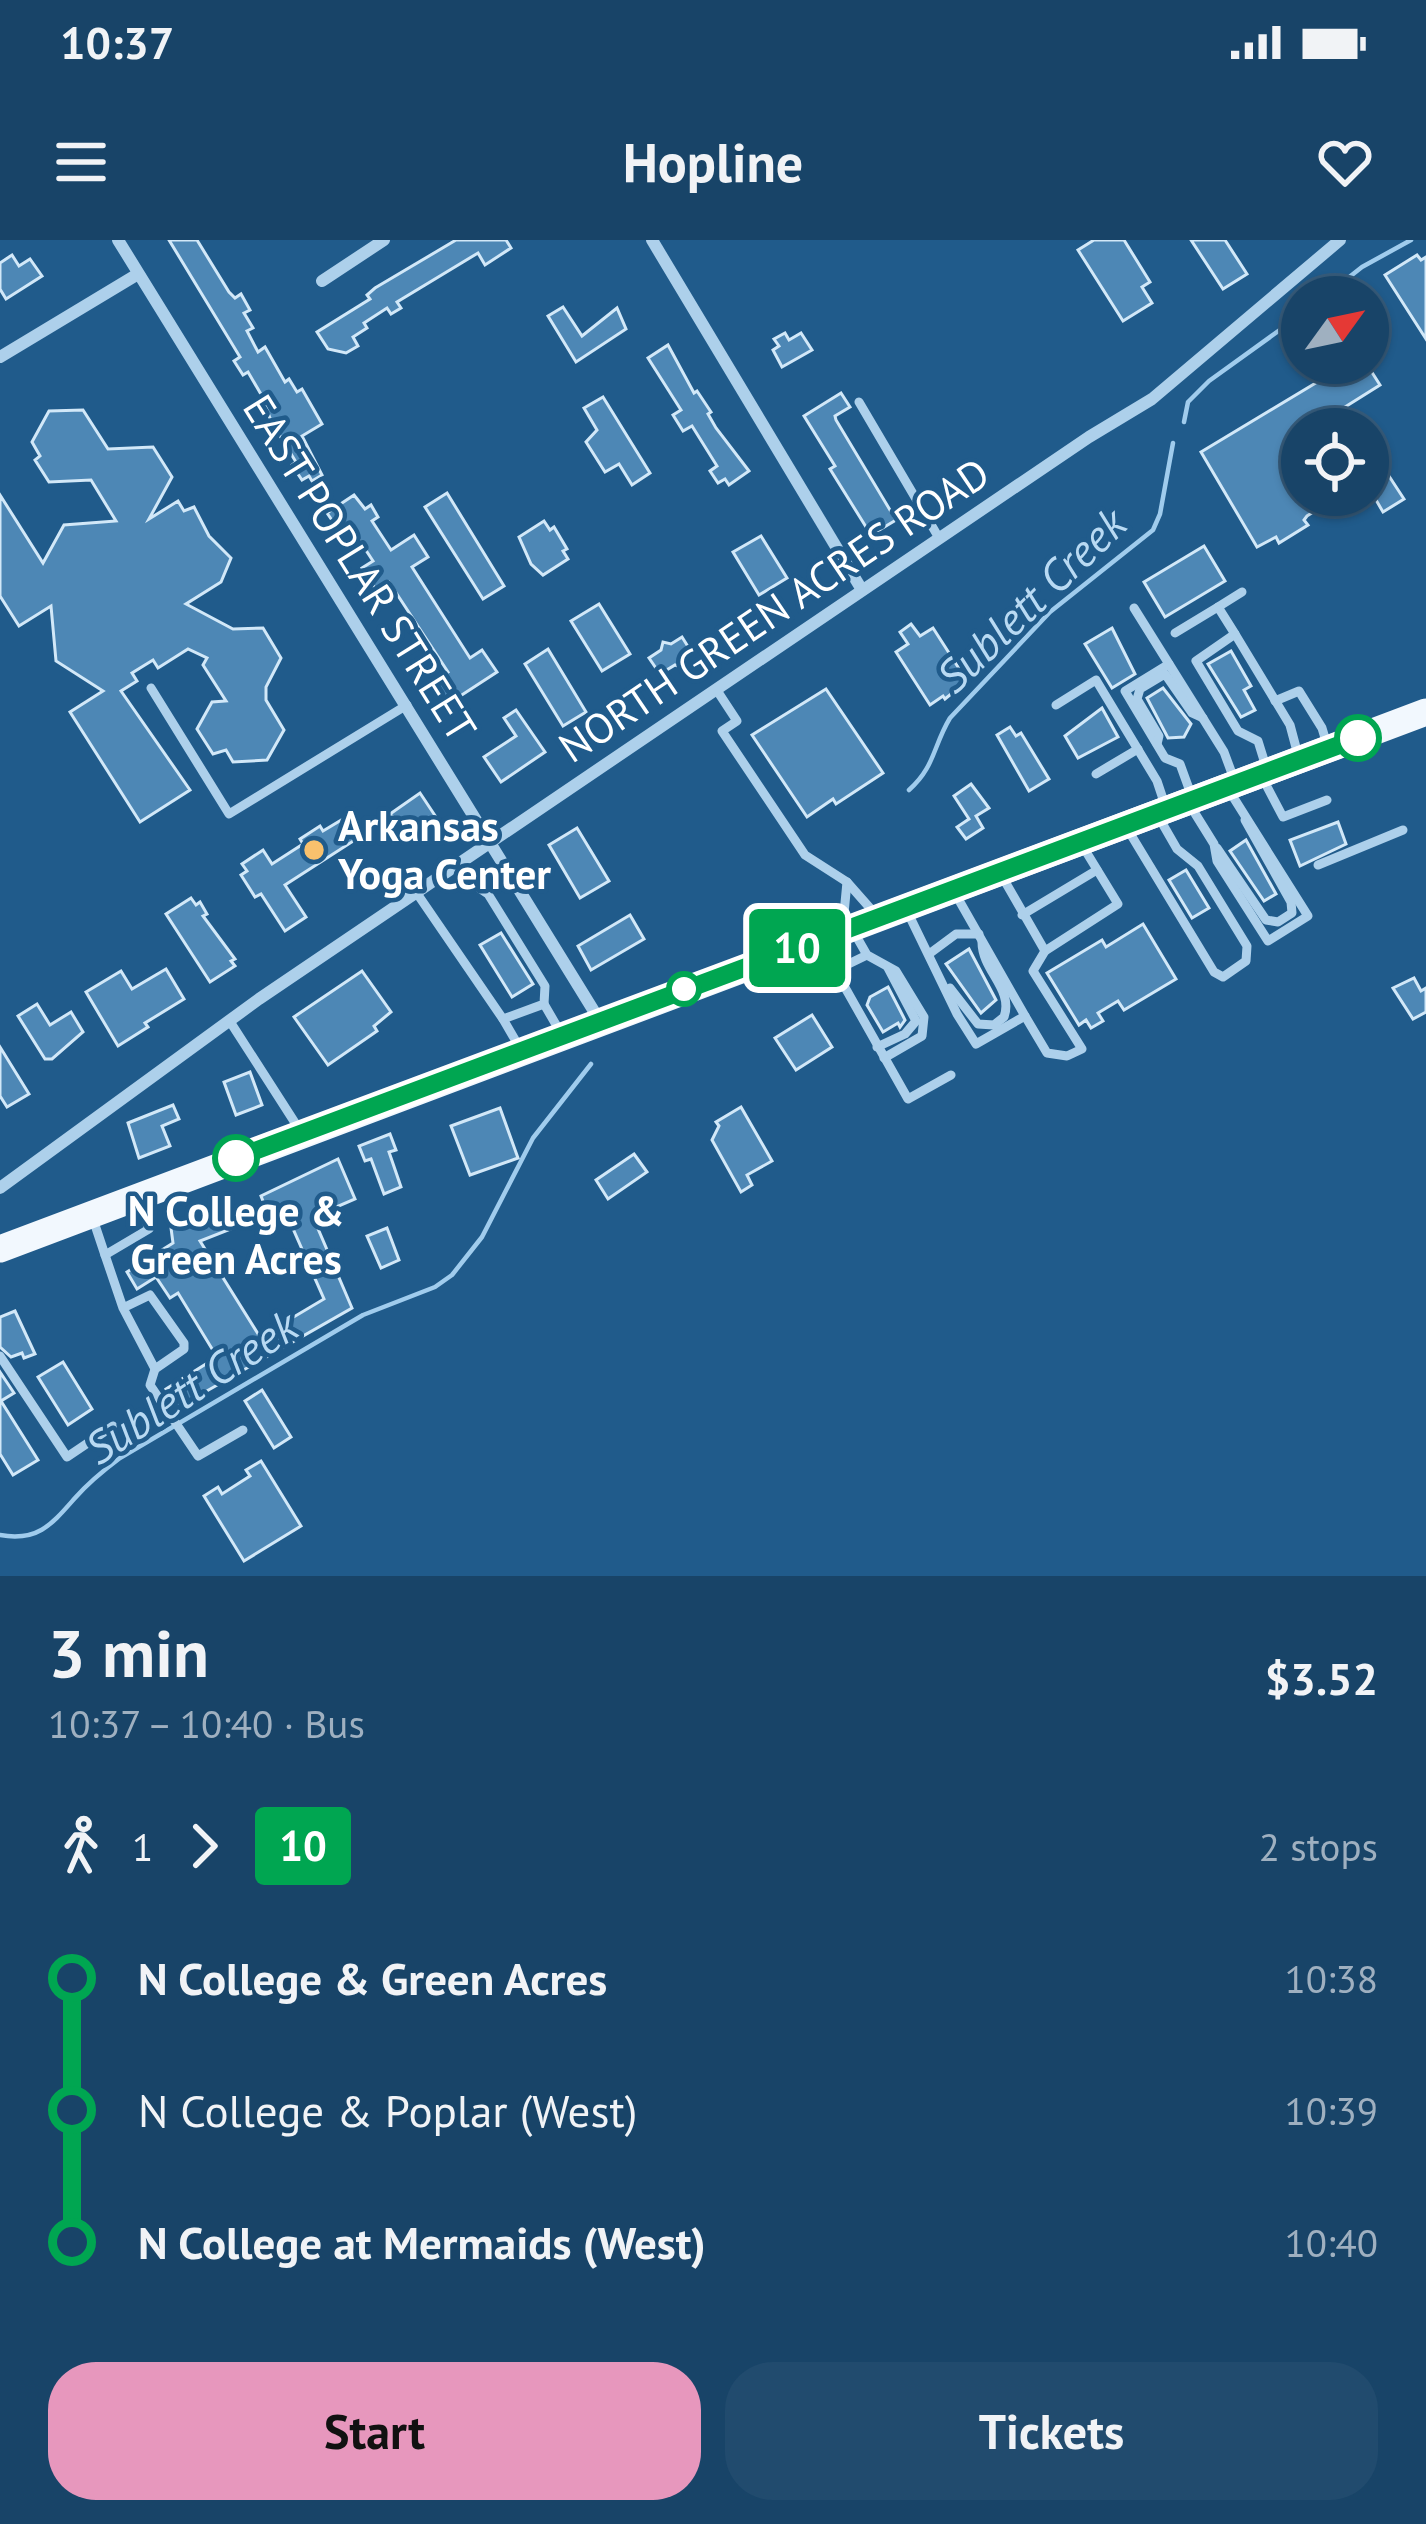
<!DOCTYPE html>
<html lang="en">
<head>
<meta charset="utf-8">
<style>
	:root { --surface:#184468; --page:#214b6e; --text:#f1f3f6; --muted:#9fb0c0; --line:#365c7c; --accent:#e797bd }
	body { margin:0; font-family:"PT Sans",sans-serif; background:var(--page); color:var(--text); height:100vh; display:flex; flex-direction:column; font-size:45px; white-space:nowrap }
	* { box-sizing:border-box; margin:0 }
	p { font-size:39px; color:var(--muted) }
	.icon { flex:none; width:66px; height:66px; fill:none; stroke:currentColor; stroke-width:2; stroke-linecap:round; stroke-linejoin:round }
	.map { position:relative; height:1336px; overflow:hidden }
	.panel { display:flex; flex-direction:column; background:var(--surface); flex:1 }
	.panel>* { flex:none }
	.badge { padding:0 24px; border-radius:9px; font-size:42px; line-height:78px }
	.needle { width:78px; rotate:57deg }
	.controls { position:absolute; left:1281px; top:36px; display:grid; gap:24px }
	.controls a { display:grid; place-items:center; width:108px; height:108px; border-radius:50%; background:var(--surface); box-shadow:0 3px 9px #0004,0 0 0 3px var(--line); font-size:60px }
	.map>.badge { position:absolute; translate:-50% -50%; box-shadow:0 0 0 6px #fff }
	.legs { display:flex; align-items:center; gap:18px; height:132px; padding:0 48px; font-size:39px }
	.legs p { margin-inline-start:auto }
	.summary { display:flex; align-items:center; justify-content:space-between; height:204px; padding:0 48px }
	h1 { font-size:66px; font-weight:600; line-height:90px }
	.button { display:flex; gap:24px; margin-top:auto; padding:24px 48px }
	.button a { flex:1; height:138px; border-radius:48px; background:var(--accent); color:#111; font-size:48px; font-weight:600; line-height:138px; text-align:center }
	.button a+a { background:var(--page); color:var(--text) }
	ul { padding:0 48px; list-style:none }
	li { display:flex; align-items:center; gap:42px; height:132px; font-size:45px }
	li i { display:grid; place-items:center; width:18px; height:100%; margin:0 15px; background:currentColor }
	li i::after { content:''; width:30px; height:30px; margin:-15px; border:9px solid; border-radius:50%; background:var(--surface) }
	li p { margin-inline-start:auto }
	li:first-child i { background:linear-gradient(#0000 50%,currentColor 0) }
	li:last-child i { background:linear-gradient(currentColor 50%,#0000 0) }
	.status { display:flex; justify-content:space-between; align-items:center; height:84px; padding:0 60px; background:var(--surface); direction:ltr }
	.status svg { height:33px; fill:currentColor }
	header { display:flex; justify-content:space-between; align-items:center; height:156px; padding:0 48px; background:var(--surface); font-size:54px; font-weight:600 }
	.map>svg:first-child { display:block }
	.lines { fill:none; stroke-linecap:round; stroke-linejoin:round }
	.stream { stroke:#a0cced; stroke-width:4.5 }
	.building { fill:#4d87b5; stroke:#d2e8f8; stroke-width:3 }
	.service { stroke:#add0eb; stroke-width:9 }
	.minor { stroke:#add0eb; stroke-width:12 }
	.primary { stroke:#f2f8fe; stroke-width:27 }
	.line-1-casing { stroke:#fff; stroke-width:27 }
	.line-1 { stroke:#00a651; stroke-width:18 }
	.stop-1-dot { fill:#fff; stroke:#00a651; stroke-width:6 }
	.poi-dot { fill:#f9c16d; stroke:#205b8b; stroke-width:4.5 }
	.labels { text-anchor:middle; stroke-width:9; stroke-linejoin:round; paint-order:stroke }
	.street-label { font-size:42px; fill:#fff; stroke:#205b8b }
	.poi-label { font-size:42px; font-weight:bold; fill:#fff; stroke:#205b8b; text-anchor:start }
	.stop-label { font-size:42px; font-weight:bold; fill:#fff; stroke:#205b8b }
	.water-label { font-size:45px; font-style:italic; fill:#b9daf3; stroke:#205b8b }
</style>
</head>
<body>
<div class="status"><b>10:37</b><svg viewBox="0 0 49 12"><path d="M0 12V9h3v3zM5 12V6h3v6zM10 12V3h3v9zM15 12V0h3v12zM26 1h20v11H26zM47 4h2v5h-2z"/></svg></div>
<header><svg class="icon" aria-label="menu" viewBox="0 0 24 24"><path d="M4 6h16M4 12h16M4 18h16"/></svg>Hopline<svg class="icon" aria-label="heart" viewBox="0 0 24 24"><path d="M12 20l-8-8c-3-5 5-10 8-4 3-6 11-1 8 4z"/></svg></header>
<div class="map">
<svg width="1426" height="1336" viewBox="0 0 1426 1336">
	<rect width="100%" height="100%" fill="#205b8b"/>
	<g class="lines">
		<g class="stream">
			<path d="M 1324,57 L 1362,27 L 1411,0"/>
			<path d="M 1184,182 L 1188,162 L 1209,141 L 1302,74"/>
			<path d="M 909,550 C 935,527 933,506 950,478 L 1050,372 L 1153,290 L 1160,274 L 1173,203"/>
			<path d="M 0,1295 C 38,1302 52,1284 75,1258 C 89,1242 104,1230 120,1218 L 363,1075 L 435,1047 L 452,1035 L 482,997 L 533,898 L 591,824"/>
		</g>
	</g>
	<g class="building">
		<path d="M 169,0 L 197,0 L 229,52 L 235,58 L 241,54 L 250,70 L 244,73 L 253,88 L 247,91 L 258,112 L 265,107 L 285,142 L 289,139 L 297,152 L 302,149 L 322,184 L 302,196 L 322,235 L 312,241 L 309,236 L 302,240 L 292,225 L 296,222 L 271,181 L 262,156 L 248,132 L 243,135 L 234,121 L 240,117 Z"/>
		<path d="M 456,0 L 506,0 L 511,8 L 485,25 L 478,13 L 397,62 L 401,68 L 391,74 L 387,68 L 364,83 L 367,88 L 353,97 L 358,106 L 346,113 L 328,109 L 317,92 L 370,59 L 367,55 L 375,48 Z"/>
		<path d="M 1094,0 L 1124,0 L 1150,42 L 1142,47 L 1152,63 L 1123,81 L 1078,10 Z"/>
		<path d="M 1191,0 L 1225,0 L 1247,34 L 1223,49 Z"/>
		<path d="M 12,15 L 19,26 L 30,19 L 42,36 L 6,59 L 0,49 L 0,23 Z"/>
		<path d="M 1417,15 L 1421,20 L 1426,17 L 1426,99 L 1385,35 Z"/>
		<path d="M 563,67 L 582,96 L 617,68 L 626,89 L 576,122 L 548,76 Z"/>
		<path d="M 785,93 L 789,100 L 801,93 L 812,110 L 782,127 L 773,110 L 779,106 L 774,99 Z"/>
		<path d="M 668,105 L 694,153 L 697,151 L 711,172 L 708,174 L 716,188 L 749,231 L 729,245 L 725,239 L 718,243 L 710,231 L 717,226 L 692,186 L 683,191 L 673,175 L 681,170 L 648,118 Z"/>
		<path d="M 1349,123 L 1366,123 L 1380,145 L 1345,167 L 1358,189 L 1302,189 L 1302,255 L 1341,255 L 1307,276 L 1304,280 L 1308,285 L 1279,303 L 1276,297 L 1257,307 L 1201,212 Z"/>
		<path d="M 841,153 L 850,167 L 835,176 L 836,180 L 896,280 L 871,295 L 830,229 L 835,226 L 804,176 Z"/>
		<path d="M 603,157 L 650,233 L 632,245 L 619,224 L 605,232 L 586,202 L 597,190 L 584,168 Z"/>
		<path d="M 83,170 L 108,209 L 153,207 L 172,237 L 149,279 L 178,261 L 184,271 L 194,267 L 209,296 L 231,318 L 221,342 L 186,364 L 233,389 L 263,388 L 281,418 L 266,447 L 266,460 L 284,490 L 267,520 L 233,522 L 226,510 L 213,514 L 197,489 L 212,462 L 226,461 L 203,425 L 207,418 L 188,409 L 158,428 L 153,420 L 132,433 L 137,441 L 121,451 L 190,550 L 140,582 L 70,472 L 103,451 L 56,421 L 51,366 L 19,386 L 0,356 L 0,255 L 43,323 L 64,285 L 116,281 L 91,240 L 49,242 L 35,220 L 40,216 L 32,202 L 49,171 Z"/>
		<path d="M 1368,204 L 1404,259 L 1383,272 L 1368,246 Z"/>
		<path d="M 447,253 L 504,346 L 483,359 L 425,267 Z"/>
		<path d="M 354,255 L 365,269 L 371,265 L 378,277 L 372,281 L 391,310 L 414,295 L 428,317 L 412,327 L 470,418 L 482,410 L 497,432 L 448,464 L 433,442 L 448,432 L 389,342 L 376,350 L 362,328 L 373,321 L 348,283 L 338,289 L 327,273 Z"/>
		<path d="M 544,281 L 550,290 L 554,287 L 567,309 L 563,311 L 568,319 L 543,335 L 531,324 L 519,297 Z"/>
		<path d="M 761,296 L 787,338 L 759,355 L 733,312 Z"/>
		<path d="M 1204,306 L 1225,341 L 1165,377 L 1144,342 Z"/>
		<path d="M 599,364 L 630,414 L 602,431 L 571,381 Z"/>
		<path d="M 911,384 L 920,396 L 933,388 L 967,441 L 945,459 L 943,456 L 930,465 L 896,412 L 908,404 L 900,392 Z"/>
		<path d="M 1112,388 L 1135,434 L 1112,448 L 1085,404 Z"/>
		<path d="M 682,397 L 692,413 L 686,417 L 687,429 L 675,425 L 660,434 L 649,418 L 661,410 L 663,402 L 671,404 Z"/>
		<path d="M 548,409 L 586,472 L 563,486 L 525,424 Z"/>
		<path d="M 1231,411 L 1251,446 L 1244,450 L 1255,470 L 1241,477 L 1208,424 Z"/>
		<path d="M 1163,448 L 1191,484 L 1184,497 L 1168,498 L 1147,458 Z"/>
		<path d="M 826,449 L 883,533 L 836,564 L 833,559 L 807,577 L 752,495 Z"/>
		<path d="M 1102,468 L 1118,497 L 1078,518 L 1065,496 Z"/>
		<path d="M 516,470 L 545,512 L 501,542 L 484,517 L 516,496 L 504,478 Z"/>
		<path d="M 1010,487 L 1016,496 L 1021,493 L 1049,539 L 1029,551 L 997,495 Z"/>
		<path d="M 971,544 L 989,568 L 976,576 L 983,588 L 966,599 L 957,587 L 969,579 L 954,556 Z"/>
		<path d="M 420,553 L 436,577 L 410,595 L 390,574 Z"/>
		<path d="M 343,579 L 358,598 L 285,645 L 306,677 L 285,691 L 261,654 L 255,657 L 241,635 L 247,631 L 242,624 L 263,610 L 272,624 L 303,604 L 300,599 L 320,586 L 323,591 Z"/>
		<path d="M 1338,582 L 1346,604 L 1300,626 L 1290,600 Z"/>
		<path d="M 577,588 L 609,641 L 580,658 L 549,605 Z"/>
		<path d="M 1246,600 L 1276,654 L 1264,661 L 1230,611 Z"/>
		<path d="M 1186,630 L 1209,668 L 1192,678 L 1169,640 Z"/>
		<path d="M 191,658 L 196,665 L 200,662 L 207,674 L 203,676 L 235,719 L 231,721 L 235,726 L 210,742 L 166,674 Z"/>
		<path d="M 630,675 L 644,699 L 591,730 L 578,706 Z"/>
		<path d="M 1143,684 L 1176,739 L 1124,770 L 1118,761 L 1098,773 L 1103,781 L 1091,788 L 1086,780 L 1079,785 L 1047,733 L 1102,700 L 1106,707 Z"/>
		<path d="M 501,693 L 533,744 L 512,757 L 480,705 Z"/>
		<path d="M 969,709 L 996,760 L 981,773 L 946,724 Z"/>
		<path d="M 166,729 L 184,759 L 145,783 L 148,787 L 118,806 L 86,752 L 121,731 L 132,749 Z"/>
		<path d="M 362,731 L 391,772 L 374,786 L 377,791 L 328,825 L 294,777 Z"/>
		<path d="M 1414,738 L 1421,751 L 1426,748 L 1426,772 L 1413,779 L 1393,748 Z"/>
		<path d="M 888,747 L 905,780 L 900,787 L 898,783 L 883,792 L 867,765 L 870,757 Z"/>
		<path d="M 37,764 L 50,785 L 71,772 L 83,792 L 52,819 L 45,819 L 18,776 Z"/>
		<path d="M 812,775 L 832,807 L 796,830 L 775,798 Z"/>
		<path d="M 0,807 L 29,854 L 7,867 L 0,856 Z"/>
		<path d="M 250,832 L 262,865 L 236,875 L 224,842 Z"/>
		<path d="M 173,865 L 179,879 L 162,886 L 170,906 L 139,918 L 128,883 Z"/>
		<path d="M 741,867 L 772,921 L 747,935 L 752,945 L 741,952 L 712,900 L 719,886 L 716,882 Z"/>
		<path d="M 500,868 L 518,918 L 470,935 L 451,886 Z"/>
		<path d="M 390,894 L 396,910 L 389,912 L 401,947 L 384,954 L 371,919 L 365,921 L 359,906 Z"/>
		<path d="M 634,914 L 647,932 L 608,959 L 596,940 Z"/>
		<path d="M 338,919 L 355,959 L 313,977 L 352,1068 L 177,1168 L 166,1149 L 217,1117 L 178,1053 L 170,1058 L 156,1037 L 137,1049 L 127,1032 L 173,1003 L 171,988 L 228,966 L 236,987 L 200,1001 L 260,1097 L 324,1059 L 290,982 L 274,989 L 261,956 Z"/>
		<path d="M 387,988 L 399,1020 L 381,1028 L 367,996 Z"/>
		<path d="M 15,1071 L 35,1114 L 24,1118 L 22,1113 L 11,1117 L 0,1107 L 0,1077 Z"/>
		<path d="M 63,1122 L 92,1169 L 68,1185 L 38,1137 Z"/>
		<path d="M 0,1132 L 14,1153 L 1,1161 L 38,1220 L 13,1235 L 0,1214 Z"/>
		<path d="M 262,1150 L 291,1197 L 274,1208 L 245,1161 Z"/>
		<path d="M 261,1221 L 301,1286 L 244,1321 L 204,1256 L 218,1247 L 222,1254 L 250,1236 L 246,1230 Z"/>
	</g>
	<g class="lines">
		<g class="service">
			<path d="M 859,162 L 939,298"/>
			<path d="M 1218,367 L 1242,352"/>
			<path d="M 1134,368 L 1224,512 L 1234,539"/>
			<path d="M 1175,393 L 1218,367 L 1235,394"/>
			<path d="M 1169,424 L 1125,451 L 1165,518 L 1180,524 L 1192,557"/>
			<path d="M 151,448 L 229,574 L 407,465"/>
			<path d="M 716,449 L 737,481 L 722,491 L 805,615 L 847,642 L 877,676"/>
			<path d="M 1275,461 L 1299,451 L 1322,488 L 1328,508"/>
			<path d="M 1056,465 L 1096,440 L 1157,541 L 1165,565"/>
			<path d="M 1157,504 L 1159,496 L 1137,459 L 1140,449 L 1165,434 L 1192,473 L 1203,478"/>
			<path d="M 1267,530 L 1258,501 L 1238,491 L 1196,421 L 1235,394 L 1290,485 L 1298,515"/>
			<path d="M 1096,534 L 1138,509"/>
			<path d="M 1263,539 L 1283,577 L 1327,560"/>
			<path d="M 1191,567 L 1214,604 L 1217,621 L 1268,701 L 1308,676 L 1230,552"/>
			<path d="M 1128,590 L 1214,732 L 1223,737 L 1246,721 L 1247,706 L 1198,626 L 1177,609 L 1158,576"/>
			<path d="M 1217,608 L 1266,680 L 1278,682 L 1292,673 L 1291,662 L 1245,580"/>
			<path d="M 1318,625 L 1403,590"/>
			<path d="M 1003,638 L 1045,711 L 1118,664 L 1082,605"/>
			<path d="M 416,652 L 503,779 L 544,764 L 545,746 L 488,654 L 466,639 L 455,625"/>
			<path d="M 908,673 L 957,774 L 976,804 L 1025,776 L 956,655"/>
			<path d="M 1022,675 L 1097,630"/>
			<path d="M 843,684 L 847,642"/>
			<path d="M 855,694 L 867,715 L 896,731 L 924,777 L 922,796 L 884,818"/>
			<path d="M 821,705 L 908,859 L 951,835"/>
			<path d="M 929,714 L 956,694 L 979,694"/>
			<path d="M 834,731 L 867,715"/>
			<path d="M 950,748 L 978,784 L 994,785 L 1004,777 C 1014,749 982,731 982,702"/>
			<path d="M 544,764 L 562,795"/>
			<path d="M 1025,776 L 1047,813 L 1067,816 L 1082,809 L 1033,731 L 1045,711"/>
			<path d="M 503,779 L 521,810"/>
			<path d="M 229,780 L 299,889"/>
			<path d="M 877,807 L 905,794 L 916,781 L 888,728"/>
			<path d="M 92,976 L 105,1015 L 149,989 L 139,961"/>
			<path d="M 105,1015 L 123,1068 L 155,1129 L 184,1109 L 184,1103 L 150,1055 L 123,1068"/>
			<path d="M 0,1116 L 67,1217 L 113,1186"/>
			<path d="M 155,1129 L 150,1145 L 198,1216 L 243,1190"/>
		</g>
		<g class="minor">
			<path d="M 118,0 L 600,781"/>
			<path d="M 652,0 L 862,350"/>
			<path d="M 322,41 L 384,0"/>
			<path d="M 0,117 L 138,34"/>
			<path d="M 0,948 L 259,759 L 1089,197 L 1152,159 L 1340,0"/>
		</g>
		<path class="primary" d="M 0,1009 L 1426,472"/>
	</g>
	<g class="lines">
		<defs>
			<path id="line-1" d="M 236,918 L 1358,498"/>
		</defs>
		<use href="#line-1" class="line-1-casing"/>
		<use href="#line-1" class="line-1"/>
	</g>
	<g class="stop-1-dot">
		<circle cx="1358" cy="498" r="21"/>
		<circle cx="684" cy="749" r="15"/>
		<circle cx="236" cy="918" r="21"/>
	</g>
	<circle class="poi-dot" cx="314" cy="610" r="12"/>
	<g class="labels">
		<g class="street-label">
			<text transform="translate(360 328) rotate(58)" y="15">EAST POPLAR STREET</text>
			<text transform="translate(774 370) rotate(-34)" y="15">NORTH GREEN ACRES ROAD</text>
		</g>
		<g class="poi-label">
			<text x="338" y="601">Arkansas<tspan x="338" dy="48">Yoga Center</tspan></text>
		</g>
		<g class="stop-label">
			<text x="236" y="986">N College &amp;<tspan x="236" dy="48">Green Acres</tspan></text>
		</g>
		<g class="water-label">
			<text transform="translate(1031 360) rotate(-44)" y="16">Sublett Creek</text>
			<text transform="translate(191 1147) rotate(-33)" y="16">Sublett Creek</text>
		</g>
	</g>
</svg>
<div class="controls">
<a><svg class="needle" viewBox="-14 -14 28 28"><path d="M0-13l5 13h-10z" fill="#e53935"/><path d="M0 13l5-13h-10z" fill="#9fb0c0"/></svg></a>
<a><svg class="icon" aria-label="locate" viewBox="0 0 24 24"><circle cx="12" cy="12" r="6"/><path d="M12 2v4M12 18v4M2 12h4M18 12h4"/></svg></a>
</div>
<b class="badge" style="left:797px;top:708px;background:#00a651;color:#fff">10</b>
</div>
<section class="panel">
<div class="summary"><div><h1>3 min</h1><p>10:37 – 10:40 · Bus</p></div><b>$3.52</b></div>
<div class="legs"><svg class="icon" aria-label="walk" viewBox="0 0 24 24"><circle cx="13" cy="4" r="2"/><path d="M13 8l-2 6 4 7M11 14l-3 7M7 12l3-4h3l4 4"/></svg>1<svg class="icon" aria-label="forward" viewBox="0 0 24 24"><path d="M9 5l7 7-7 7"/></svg><b class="badge" style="background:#00a651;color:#fff">10</b><p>2 stops</p></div>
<ul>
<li><i style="color:#00a651"></i><b>N College &amp; Green Acres</b><p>10:38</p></li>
<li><i style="color:#00a651"></i><span>N College &amp; Poplar (West)</span><p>10:39</p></li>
<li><i style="color:#00a651"></i><b>N College at Mermaids (West)</b><p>10:40</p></li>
</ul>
<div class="button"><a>Start</a><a>Tickets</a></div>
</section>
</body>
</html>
